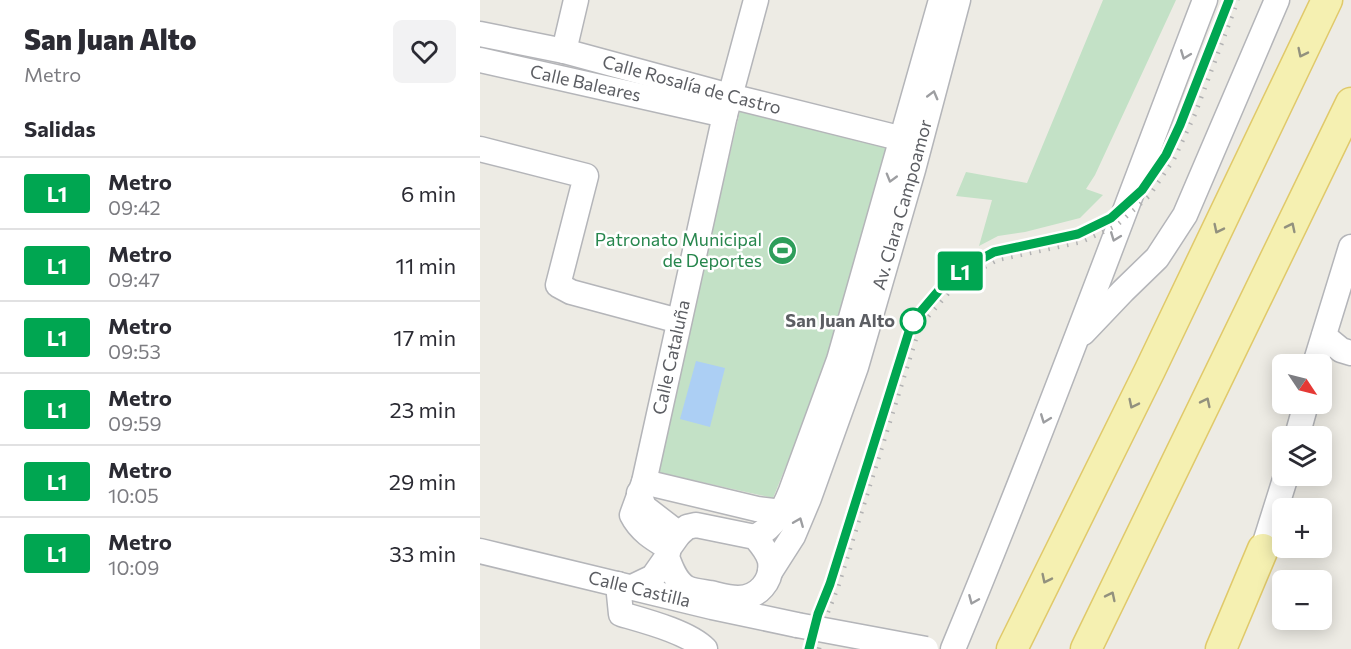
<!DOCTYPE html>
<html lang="es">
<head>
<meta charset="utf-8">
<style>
	:root { --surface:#fff; --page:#f2f2f3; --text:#2b2b33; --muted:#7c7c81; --line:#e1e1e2 }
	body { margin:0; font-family:Commissioner,sans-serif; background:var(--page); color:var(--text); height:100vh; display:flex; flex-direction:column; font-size:22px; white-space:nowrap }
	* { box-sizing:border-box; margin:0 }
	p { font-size:20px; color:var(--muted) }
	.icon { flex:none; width:33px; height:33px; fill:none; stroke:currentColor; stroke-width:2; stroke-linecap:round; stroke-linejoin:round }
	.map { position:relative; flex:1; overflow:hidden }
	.drawer { display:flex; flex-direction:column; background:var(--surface); width:480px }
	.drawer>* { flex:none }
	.badge { padding:0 12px; border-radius:4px; font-size:21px; line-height:39px }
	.needle { width:39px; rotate:125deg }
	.fabs { position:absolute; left:792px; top:354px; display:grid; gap:12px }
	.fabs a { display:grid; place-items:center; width:60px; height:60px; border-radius:9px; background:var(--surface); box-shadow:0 3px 15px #0003; font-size:30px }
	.map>.badge { position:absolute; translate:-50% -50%; box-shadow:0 0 0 3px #fff }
	h2 { padding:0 24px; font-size:22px; line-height:54px }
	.round { display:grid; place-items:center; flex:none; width:63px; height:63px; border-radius:9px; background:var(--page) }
	.overview { display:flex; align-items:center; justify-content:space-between; height:102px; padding:0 24px }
	h1 { font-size:28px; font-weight:800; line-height:45px }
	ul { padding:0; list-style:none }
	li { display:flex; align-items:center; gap:18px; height:72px; padding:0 24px; border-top:2px solid var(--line) }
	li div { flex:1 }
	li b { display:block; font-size:22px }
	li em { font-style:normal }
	li .badge { min-width:66px; font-weight:700; text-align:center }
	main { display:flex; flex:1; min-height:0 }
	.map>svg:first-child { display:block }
	.green { fill:#c3e1c6 }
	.water { fill:#accff4 }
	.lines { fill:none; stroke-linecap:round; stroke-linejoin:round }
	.minor-casing { stroke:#b4b5b9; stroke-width:27 }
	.major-casing { stroke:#e0c96a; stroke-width:33 }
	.minor { stroke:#fff; stroke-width:24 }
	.major { stroke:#f5f0b1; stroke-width:30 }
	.rail { stroke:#b2b2b3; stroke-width:4.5; stroke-dasharray:1.5 8; stroke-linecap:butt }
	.minor-bridge-casing { stroke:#b4b5b9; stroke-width:27; stroke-linecap:butt }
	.minor-bridge { stroke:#fff; stroke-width:24 }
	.oneway { stroke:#92917e }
	.oneway2 { stroke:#9d9ea1 }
	.line-casing { stroke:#fff; stroke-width:14 }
	.line { stroke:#00a651; stroke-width:9 }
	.stop-dot { fill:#fff; stroke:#00a651; stroke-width:3 }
	.labels { text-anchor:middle; stroke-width:5; stroke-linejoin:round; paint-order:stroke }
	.street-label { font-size:18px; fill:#5c5e63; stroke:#fff }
	.leisure-label { font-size:18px; fill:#27864d; stroke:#fff; text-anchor:end }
	.stop-label { font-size:18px; font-weight:bold; fill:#5c5e63; stroke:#fff; text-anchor:end }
</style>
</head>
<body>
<main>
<section class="drawer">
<div class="overview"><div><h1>San Juan Alto</h1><p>Metro</p></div><a class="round"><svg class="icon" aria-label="heart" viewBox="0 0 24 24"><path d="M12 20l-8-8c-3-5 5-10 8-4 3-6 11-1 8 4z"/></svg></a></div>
<h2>Salidas</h2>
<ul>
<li><span class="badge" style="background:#00a651;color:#fff">L1</span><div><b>Metro</b><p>09:42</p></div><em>6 min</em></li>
<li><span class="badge" style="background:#00a651;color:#fff">L1</span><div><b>Metro</b><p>09:47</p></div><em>11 min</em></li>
<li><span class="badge" style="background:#00a651;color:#fff">L1</span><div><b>Metro</b><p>09:53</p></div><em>17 min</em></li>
<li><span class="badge" style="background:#00a651;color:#fff">L1</span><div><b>Metro</b><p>09:59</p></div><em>23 min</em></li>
<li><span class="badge" style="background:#00a651;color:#fff">L1</span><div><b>Metro</b><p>10:05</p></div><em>29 min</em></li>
<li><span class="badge" style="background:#00a651;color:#fff">L1</span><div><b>Metro</b><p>10:09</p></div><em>33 min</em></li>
</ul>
</section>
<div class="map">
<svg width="871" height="649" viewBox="0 0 871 649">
	<rect width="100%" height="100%" fill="#edebe4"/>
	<g class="green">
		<path d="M 623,0 L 696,0 L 615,175 L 606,189 L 623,195 L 600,218 L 545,232 L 518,236 L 499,246 L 512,200 L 476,196 L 486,172 L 547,183 Z"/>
		<path d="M 260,111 L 408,144 L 348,357 L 335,395 L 293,498 L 176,472 Z"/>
	</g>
	<path class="water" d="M 216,361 L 245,368 L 230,427 L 200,419 Z"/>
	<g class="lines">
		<defs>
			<g id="minor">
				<path id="s1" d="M 0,34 L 84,51 L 250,96 L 423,139"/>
				<path d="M 84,51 L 96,0"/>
				<path id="s2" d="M 0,60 L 245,115"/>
				<path d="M 0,149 L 106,176 L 78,285 L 91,292 L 199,321"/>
				<path d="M 603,333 L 643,291 L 677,258 L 705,215 L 797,0"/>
				<path d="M 844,336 L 861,350 L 871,353"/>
				<path d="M 835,364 L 871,247"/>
				<path d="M 817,436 L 826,404"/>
				<path d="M 164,482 L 277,509 L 302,512"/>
				<path d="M 159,493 L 164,507 L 199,534"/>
				<path d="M 275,537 C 294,527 303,511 311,491 L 359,360 L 461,0"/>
				<path id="s3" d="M 189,548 C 174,539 160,531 152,515 L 164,482 L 245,115 L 276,0"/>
				<path d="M 783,549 L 806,476"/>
				<path id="s4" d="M 0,551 L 232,607 L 317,625"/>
				<path id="s5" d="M 290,572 L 313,536 L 329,498 L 376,367 L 433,170 L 478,0"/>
				<path d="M 138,584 L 141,614 C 165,621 208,632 225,649"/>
				<path d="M 150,588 L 173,577 L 187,557 L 189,548 L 199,534 L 207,527 L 216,525 L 275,537 C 280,543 288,552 290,561 C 293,581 278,598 258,598 C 249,598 239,595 230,593 C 224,592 213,591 207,588 C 196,582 191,568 187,557"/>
				<path d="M 473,649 C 562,435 642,217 725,0"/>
			</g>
			<g id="major">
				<path d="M 532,649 L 670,370 L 847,0"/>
				<path d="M 606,649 L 871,103"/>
				<path d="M 741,649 L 783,549"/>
			</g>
		</defs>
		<use href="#minor" class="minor-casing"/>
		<use href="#major" class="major-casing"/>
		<use href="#minor" class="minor"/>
		<use href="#major" class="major"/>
		<g class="rail">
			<path d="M 650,202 C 674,179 688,151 701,122"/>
			<path d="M 339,649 L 346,617 L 358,587 L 440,326 L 478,282 L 517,260 L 601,242 L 636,226 L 669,196 L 694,159 L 715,114 L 758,0"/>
		</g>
		<defs>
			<path id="minor-bridge" d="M 317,625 L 446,649"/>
		</defs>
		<use href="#minor-bridge" class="minor-bridge-casing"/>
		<use href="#minor-bridge" class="minor-bridge"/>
	</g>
	<defs><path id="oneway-chevron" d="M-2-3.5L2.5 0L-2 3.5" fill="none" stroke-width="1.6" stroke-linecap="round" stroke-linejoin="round" transform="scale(1.5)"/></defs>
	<g class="oneway">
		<use href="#oneway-chevron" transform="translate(822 53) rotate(116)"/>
		<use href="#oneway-chevron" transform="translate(811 227) rotate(-64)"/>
		<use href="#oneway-chevron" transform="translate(738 229) rotate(116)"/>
		<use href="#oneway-chevron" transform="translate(726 402) rotate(-64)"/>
		<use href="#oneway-chevron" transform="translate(653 404) rotate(116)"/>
		<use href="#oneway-chevron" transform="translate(566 579) rotate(116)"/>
		<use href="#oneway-chevron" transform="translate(631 596) rotate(-64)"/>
	</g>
	<g class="oneway2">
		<use href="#oneway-chevron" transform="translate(705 55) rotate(111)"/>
		<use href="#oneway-chevron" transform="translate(453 95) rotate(-75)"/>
		<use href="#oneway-chevron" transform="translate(411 178) rotate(106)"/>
		<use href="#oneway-chevron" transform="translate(635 237) rotate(111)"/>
		<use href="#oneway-chevron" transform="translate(565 419) rotate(111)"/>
		<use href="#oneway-chevron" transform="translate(319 522) rotate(-68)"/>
		<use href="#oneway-chevron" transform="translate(493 600) rotate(113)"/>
	</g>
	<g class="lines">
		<defs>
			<path id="line" d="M 329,649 L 338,614 L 350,584 L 432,322 L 472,275 L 514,252 L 598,234 L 631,218 L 662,190 L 686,155 L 700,125 L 749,0"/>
		</defs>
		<use href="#line" class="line-casing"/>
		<use href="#line" class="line"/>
	</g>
	<defs>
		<symbol id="stadium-disc" viewBox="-11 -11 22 22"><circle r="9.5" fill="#2e9e5b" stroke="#fff"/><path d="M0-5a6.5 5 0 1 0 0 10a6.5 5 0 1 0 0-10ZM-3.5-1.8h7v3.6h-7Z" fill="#fff"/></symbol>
	</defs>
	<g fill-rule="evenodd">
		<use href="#stadium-disc" x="286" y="234" width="33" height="33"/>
	</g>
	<circle class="stop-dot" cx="433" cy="321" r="12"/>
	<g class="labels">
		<g class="street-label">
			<text dy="6" stroke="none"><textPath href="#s2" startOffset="108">Calle Baleares</textPath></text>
			<text dy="6" stroke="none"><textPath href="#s1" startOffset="218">Calle Rosalía de Castro</textPath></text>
			<text dy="6" stroke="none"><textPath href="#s5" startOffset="392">Av. Clara Campoamor</textPath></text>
			<text dy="6" stroke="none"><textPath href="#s3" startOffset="213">Calle Cataluña</textPath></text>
			<text dy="6" stroke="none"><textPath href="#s4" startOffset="164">Calle Castilla</textPath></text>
		</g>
		<g class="leisure-label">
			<text x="282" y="246">Patronato Municipal<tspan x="282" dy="21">de Deportes</tspan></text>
		</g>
		<g class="stop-label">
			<text x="415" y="327">San Juan Alto</text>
		</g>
	</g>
</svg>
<div class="fabs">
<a><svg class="needle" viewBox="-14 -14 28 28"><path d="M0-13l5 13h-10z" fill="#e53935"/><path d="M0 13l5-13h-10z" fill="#7c7c81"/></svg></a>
<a><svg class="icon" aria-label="layers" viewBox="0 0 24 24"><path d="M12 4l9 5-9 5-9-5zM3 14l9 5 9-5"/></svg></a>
<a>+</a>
<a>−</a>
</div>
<b class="badge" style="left:480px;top:271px;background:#00a651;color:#fff">L1</b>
</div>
</main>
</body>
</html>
